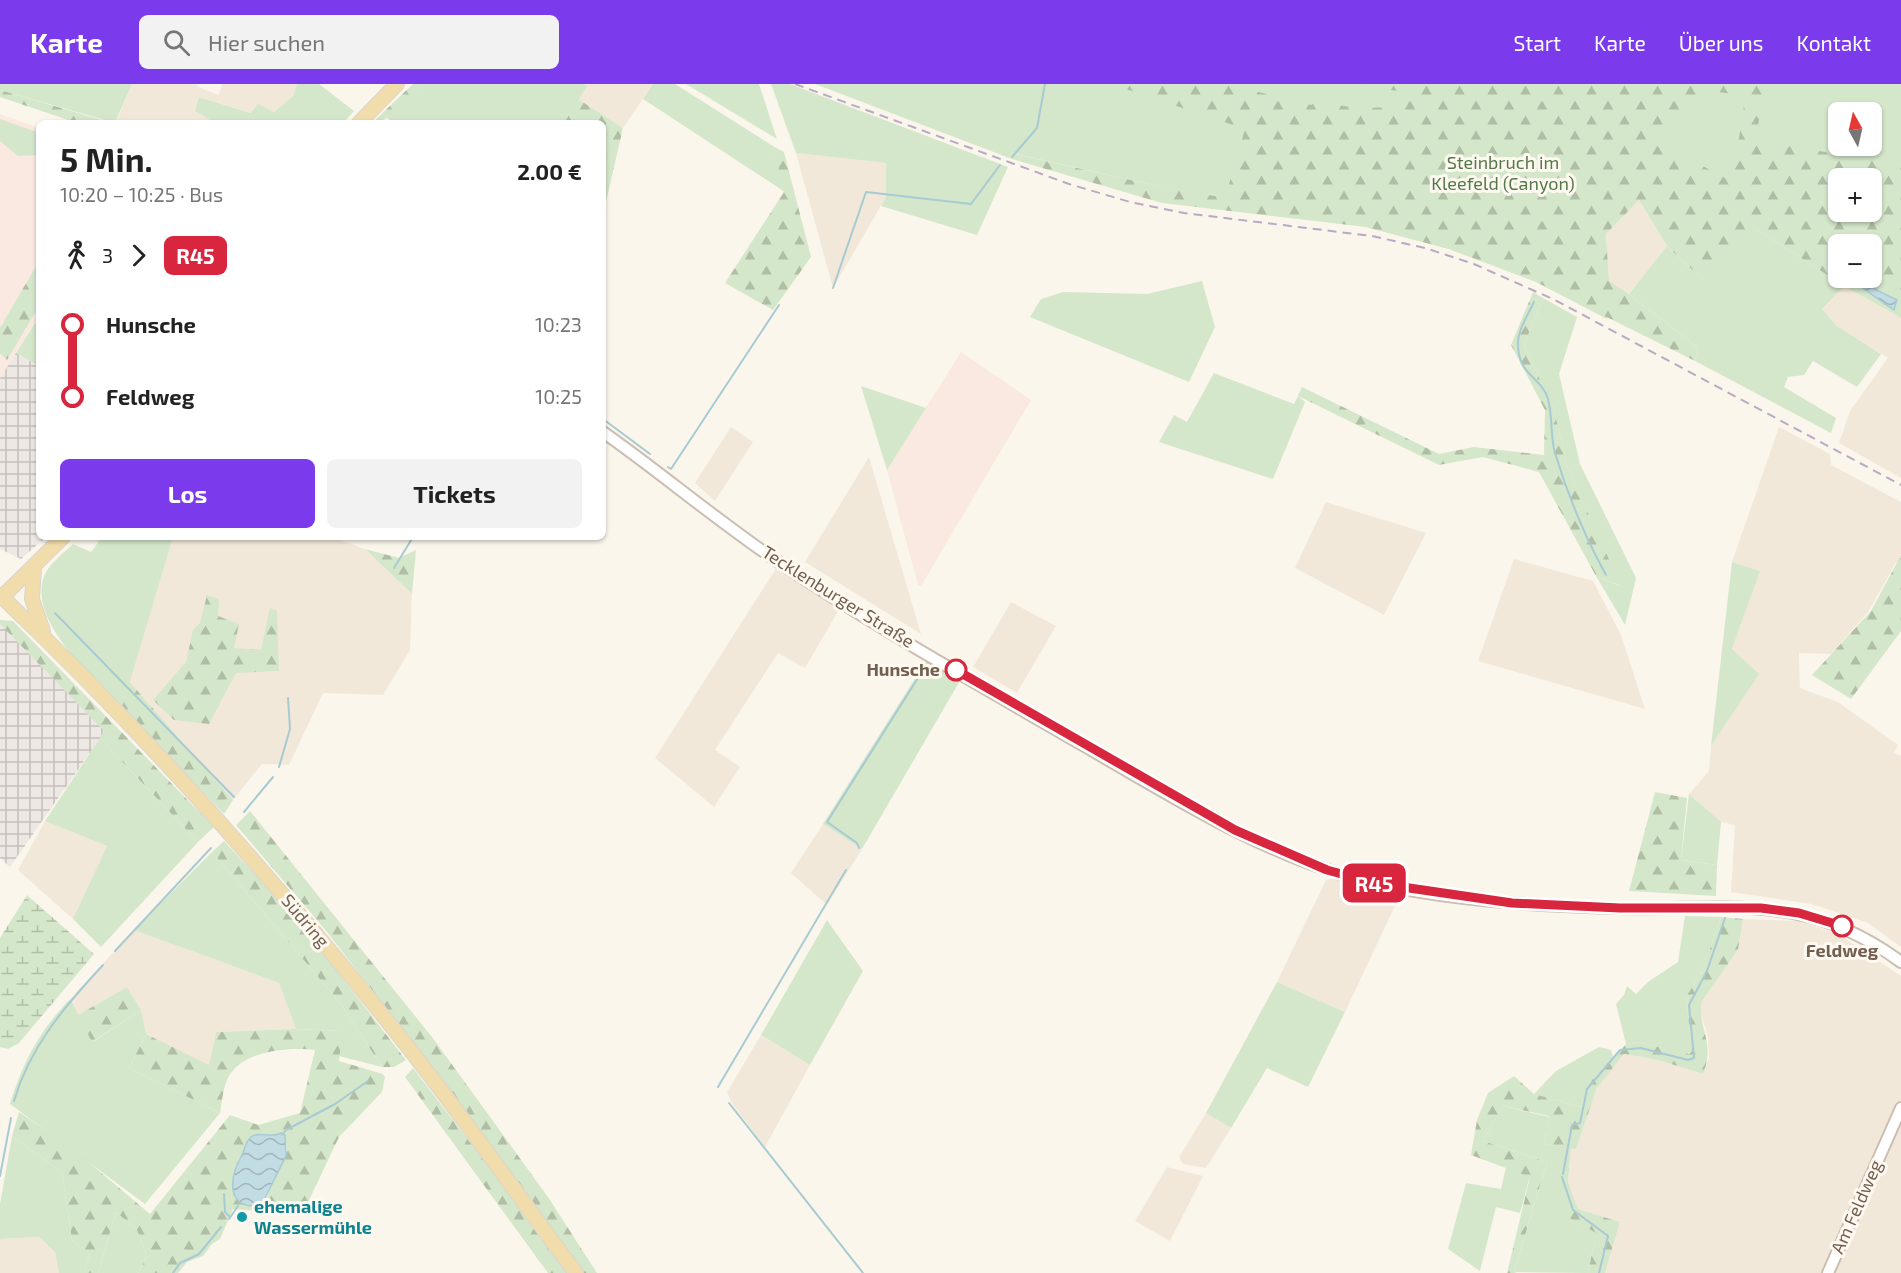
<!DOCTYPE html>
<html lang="de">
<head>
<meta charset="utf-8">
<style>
	:root { --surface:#fff; --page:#f2f2f2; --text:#222; --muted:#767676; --accent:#7c3aed }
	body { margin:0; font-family:"Exo 2",sans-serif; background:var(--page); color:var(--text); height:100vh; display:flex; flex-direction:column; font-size:22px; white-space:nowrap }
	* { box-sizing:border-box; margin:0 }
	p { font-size:20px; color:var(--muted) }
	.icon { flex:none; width:33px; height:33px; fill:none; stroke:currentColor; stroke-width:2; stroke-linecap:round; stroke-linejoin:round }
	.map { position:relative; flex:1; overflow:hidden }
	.panel { position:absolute; left:36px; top:36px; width:570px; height:420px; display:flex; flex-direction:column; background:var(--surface); border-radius:9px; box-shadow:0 2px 4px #0004 }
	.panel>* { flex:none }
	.badge { padding:0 12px; border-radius:9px; font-size:21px; line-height:39px }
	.needle { width:39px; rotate:352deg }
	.tools { position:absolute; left:1828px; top:18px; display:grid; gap:12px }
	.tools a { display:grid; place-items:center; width:54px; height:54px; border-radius:9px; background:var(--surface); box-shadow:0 2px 4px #0004; font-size:30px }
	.map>.badge { position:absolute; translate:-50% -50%; box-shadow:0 0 0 3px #fff }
	.legs { display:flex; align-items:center; gap:9px; height:66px; padding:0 24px; font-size:20px }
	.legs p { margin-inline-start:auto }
	.headline { display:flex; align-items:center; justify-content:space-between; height:102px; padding:0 24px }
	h1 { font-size:33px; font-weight:700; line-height:45px }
	.primary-button { display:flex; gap:12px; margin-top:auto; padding:12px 24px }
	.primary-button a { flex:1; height:69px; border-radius:9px; background:var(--accent); color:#fff; font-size:24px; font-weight:700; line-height:69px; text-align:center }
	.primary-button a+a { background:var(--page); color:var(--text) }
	ul { padding:0 24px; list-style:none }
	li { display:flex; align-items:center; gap:21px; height:72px; font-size:22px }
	li i { display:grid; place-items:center; width:9px; height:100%; margin:0 8px; background:currentColor }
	li i::after { content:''; width:15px; height:15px; margin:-8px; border:4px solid; border-radius:50%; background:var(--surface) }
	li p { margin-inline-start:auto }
	li:first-child i { background:linear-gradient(#0000 50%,currentColor 0) }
	li:last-child i { background:linear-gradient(currentColor 50%,#0000 0) }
	header { display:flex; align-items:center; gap:36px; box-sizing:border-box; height:84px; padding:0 30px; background:var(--accent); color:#fff }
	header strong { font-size:28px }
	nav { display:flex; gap:33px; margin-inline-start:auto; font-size:21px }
	.search { width:420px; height:54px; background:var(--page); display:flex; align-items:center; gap:15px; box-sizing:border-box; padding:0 21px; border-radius:9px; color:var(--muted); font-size:22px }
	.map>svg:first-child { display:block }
	.residential { fill:#f2e8da }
	.commercial { fill:#f9e9e0 }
	.industrial { fill:url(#industrial-grid) }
	.green { fill:#d4e7ca; fill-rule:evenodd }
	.forest { fill:url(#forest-firs); fill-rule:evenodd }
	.wetland { fill:url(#wetland-marsh) }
	.water { fill:url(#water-waves); stroke:#a8cad3; stroke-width:1.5 }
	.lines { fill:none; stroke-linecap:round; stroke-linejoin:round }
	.stream { stroke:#a8cad3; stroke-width:2 }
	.minor-casing { stroke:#ccbeb2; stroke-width:14 }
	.major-casing { stroke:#dbd5d2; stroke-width:16 }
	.minor { stroke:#fff; stroke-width:10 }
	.major { stroke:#f1dcab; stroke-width:14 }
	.rail { stroke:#b9aac4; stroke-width:2; stroke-dasharray:9 6; stroke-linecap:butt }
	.line-1-casing { stroke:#fff; stroke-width:14 }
	.line-1 { stroke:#d7263d; stroke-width:9 }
	.stop-1-dot { fill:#fff; stroke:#d7263d; stroke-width:3 }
	.culture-dot { fill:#0f9aa8; stroke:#fdf9f1; stroke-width:2 }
	.labels { text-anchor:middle; stroke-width:6; stroke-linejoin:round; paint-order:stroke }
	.park-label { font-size:18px; fill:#54784a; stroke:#fdf9f1 }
	.street-label { font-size:18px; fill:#735f50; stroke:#fdf9f1 }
	.stop-label { font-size:18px; font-weight:bold; fill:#735f50; stroke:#fdf9f1; text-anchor:end }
	.culture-label { font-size:18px; font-weight:bold; fill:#0d838f; stroke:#fdf9f1; text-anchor:start }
</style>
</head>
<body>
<header>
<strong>Karte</strong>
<div class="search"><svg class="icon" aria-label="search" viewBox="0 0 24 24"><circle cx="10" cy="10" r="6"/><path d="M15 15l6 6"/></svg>Hier suchen</div>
<nav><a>Start</a><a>Karte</a><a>Über uns</a><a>Kontakt</a></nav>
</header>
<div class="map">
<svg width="1901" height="1189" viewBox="0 0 1901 1189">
	<defs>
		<pattern id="industrial-grid" width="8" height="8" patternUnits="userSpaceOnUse" patternTransform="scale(1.5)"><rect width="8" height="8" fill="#ede8e3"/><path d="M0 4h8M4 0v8" fill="none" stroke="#c4bfba"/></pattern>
		<pattern id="forest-firs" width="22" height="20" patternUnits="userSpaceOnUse" patternTransform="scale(1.5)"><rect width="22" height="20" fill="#d4e7ca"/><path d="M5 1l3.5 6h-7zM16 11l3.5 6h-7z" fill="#b0bea6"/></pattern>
		<pattern id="wetland-marsh" width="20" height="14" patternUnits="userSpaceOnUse" patternTransform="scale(1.5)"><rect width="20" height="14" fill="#d4e7ca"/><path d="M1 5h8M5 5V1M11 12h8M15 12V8" fill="none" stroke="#b0bea6"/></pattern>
		<pattern id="water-waves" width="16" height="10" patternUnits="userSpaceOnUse" patternTransform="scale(1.5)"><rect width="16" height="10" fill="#c1dce3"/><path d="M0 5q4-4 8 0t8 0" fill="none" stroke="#a1b6ba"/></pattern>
	</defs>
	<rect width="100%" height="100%" fill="#fbf6eb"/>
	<g class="residential">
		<path d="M 132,0 L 197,0 L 198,3 L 219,11 L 222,0 L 297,0 L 293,12 L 274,28 L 252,29 L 200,13 L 209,35 L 208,39 L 116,39 Z"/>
		<path d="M 584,0 L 653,0 L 623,44 L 578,15 L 586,2 Z"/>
		<path d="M 796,69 L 886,79 L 886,113 L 833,204 Z"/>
		<path d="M 1639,116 L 1667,162 L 1629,210 L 1609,198 L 1606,150 Z"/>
		<path d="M 1844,202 L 1901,234 L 1901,394 L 1839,359 L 1850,327 L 1888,274 L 1837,242 L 1822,225 Z"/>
		<path d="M 731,343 L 753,358 L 715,417 L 695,399 Z"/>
		<path d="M 1779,343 L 1830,370 L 1831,381 L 1901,418 L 1901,479 L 1896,478 L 1869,527 L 1831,570 L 1799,569 L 1800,604 L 1838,618 L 1898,661 L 1894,669 L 1901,672 L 1901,863 L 1868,839 L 1812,820 L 1731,808 L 1735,741 L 1721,738 L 1689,710 L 1709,687 L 1711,662 L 1758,590 L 1732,565 L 1759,488 L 1732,478 Z"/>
		<path d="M 869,373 L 921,550 L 805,478 Z"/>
		<path d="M 1326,418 L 1426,449 L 1384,531 L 1295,484 Z"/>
		<path d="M 173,453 L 332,453 L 365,465 L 412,510 L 410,566 L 383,611 L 323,609 L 289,681 L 262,680 L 233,716 L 129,597 Z"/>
		<path d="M 1514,475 L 1593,497 L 1621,551 L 1645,625 L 1478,577 Z"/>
		<path d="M 777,483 L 840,524 L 805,584 L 778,569 L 715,666 L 740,683 L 714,723 L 655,674 Z"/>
		<path d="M 1011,518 L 1056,542 L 1017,609 L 973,583 Z"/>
		<path d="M 45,737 L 107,762 L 73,835 L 18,786 Z"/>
		<path d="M 823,740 L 862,765 L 827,821 L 791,789 Z"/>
		<path d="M 1333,794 L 1401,809 L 1345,928 L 1277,898 L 1326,796 Z"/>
		<path d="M 1743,835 L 1799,837 L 1840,851 L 1901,892 L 1901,1189 L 1605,1189 L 1620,1138 L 1578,1125 L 1568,1098 L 1571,1064 L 1576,1065 L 1597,1004 L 1624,970 L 1658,976 L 1703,990 L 1709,974 L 1708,954 L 1700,926 L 1702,917 L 1738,866 Z"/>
		<path d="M 134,846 L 279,899 L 296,945 L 216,948 L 209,982 L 146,950 L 141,926 L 127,903 L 78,931 L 70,915 Z"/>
		<path d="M 761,951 L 810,981 L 765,1063 L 731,1018 L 727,1008 Z"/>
		<path d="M 1206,1029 L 1231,1044 L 1206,1084 L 1183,1080 L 1179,1073 Z"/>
		<path d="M 1167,1083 L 1203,1092 L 1170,1157 L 1135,1137 Z"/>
		<path d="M 39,1153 L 55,1168 L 59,1189 L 0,1189 L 0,1155 Z"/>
	</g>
	<g class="commercial">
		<path d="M 0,30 L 39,44 L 39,232 L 0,294 Z"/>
		<path d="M 961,268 L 1031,316 L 921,502 L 918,501 L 887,386 Z"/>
	</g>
	<g class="industrial">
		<path d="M 16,269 L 39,282 L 39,453 L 46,453 L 21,475 L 0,465 L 0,294 Z"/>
		<path d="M 0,540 L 105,647 L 10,783 L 0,774 Z"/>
	</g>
	<g class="green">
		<path d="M 0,0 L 132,0 L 115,39 L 0,6 Z"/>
		<path d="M 297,0 L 319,0 L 354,27 L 343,39 L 208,39 L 209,35 L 195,27 L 199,13 L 251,29 L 258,20 L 274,28 L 293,12 Z"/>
		<path d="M 425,0 L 584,0 L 587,2 L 564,39 L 395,39 L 385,33 Z"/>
		<path d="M 653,0 L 675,0 L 773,62 L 785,108 L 643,15 Z"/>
		<path d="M 686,0 L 759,0 L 777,55 Z"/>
		<path d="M 771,0 L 790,0 L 1008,83 L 977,151 L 881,122 L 886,113 L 886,79 L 796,69 Z"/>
		<path d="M 815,0 L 1901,0 L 1901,210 L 1872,194 L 1872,160 L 1839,160 L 1596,59 L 1607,235 L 1534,197 L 1449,165 L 1366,143 L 1144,99 L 1016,70 L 1012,75 ZM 1839,28 L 1872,28 L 1872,62 L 1839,62 ZM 1839,94 L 1872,94 L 1872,128 L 1839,128 Z"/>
		<path d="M 0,35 L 39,49 L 39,71 L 18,72 L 0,57 Z"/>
		<path d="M 1755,144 L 1844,202 L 1822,225 L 1837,242 L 1881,270 L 1857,303 L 1813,277 L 1804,291 L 1788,293 L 1784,303 L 1836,334 L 1831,349 L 1695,277 L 1698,264 L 1629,210 L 1667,162 L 1702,195 Z"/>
		<path d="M 1202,197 L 1215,243 L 1189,298 L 1030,233 L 1041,215 L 1063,208 L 1147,210 Z"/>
		<path d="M 1543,214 L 1577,233 L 1559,290 L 1580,380 L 1636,494 L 1625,541 L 1596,492 L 1620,502 L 1568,385 L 1554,326 L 1524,261 Z"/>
		<path d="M 35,239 L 39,241 L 39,282 L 16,269 Z"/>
		<path d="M 1214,289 L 1294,320 L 1298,312 L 1305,318 L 1273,395 L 1159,358 L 1174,331 L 1187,338 Z"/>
		<path d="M 861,302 L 926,324 L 887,386 Z"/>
		<path d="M 102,453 L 173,453 L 122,624 C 94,595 25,535 45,490 C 50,479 65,468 73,460 L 91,468 Z"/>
		<path d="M 1732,478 L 1760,487 L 1732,565 L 1759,590 L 1711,662 Z"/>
		<path d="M 926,577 L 961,595 L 862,765 L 823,740 Z"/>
		<path d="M 100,654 L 198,758 L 101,863 L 73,835 L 107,762 L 45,737 Z"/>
		<path d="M 1689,710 L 1721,738 L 1717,781 L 1681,776 Z"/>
		<path d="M 212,768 L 341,920 L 382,983 L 339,972 L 341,947 L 296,945 L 279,899 L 134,846 Z"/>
		<path d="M 1685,832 L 1721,833 L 1703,885 L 1686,913 L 1692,967 L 1687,970 L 1637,958 L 1626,960 L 1616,920 L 1624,911 L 1627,902 L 1636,910 L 1648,898 L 1678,878 Z"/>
		<path d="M 827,836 L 863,887 L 810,981 L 761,951 Z"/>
		<path d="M 1277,898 L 1345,928 L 1308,1003 L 1267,984 L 1231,1044 L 1206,1029 Z"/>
		<path d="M 70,915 L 93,958 L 141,926 L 146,950 L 129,984 L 220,1029 L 145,1120 L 10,1020 C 24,976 38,949 70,915 Z"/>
		<path d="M 1599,963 L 1611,966 L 1613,973 L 1592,996 L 1581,1023 L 1534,1010 L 1556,987 Z"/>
		<path d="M 1503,1022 L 1549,1033 L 1544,1060 L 1571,1064 L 1568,1098 L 1578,1125 L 1565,1131 L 1596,1149 L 1588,1189 L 1514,1188 L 1547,1078 L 1483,1057 Z"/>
		<path d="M 12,1052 L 62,1088 L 72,1156 L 89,1170 L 85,1189 L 59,1189 L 55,1168 L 39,1153 L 0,1155 L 0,1120 Z"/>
		<path d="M 1506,1083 L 1530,1092 L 1520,1129 L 1496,1123 L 1480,1187 L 1448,1165 L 1466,1099 L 1501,1105 Z"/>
		<path d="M 116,1128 L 137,1146 L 147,1173 L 138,1189 L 98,1189 Z"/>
	</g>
	<g class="forest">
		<path d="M 413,0 L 425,0 L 380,39 L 372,39 Z"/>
		<path d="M 1111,0 L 1226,0 L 1311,21 L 1317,18 L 1358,24 L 1406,23 L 1411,9 L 1351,0 L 1766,0 L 1755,57 L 1901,80 L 1901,234 L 1844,202 L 1755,144 L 1749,159 L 1702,195 L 1667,162 L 1639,116 L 1606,150 L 1609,197 L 1629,210 L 1698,264 L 1695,277 L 1534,197 L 1449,165 L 1366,143 L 1162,119 L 1012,75 L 1015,70 L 1144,99 L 1225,114 L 1245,45 ZM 1706,6 L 1745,12 L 1757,10 L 1745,15 L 1737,67 L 1725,94 L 1649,53 ZM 1839,94 L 1872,94 L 1872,128 L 1839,128 ZM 1839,160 L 1872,160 L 1872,194 L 1855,194 L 1897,216 L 1894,226 L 1851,197 L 1852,194 L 1839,194 Z"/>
		<path d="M 0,6 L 112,39 L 77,39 L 0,13 Z"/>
		<path d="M 578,15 L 623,44 L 603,131 L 603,39 L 564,39 Z"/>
		<path d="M 773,62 L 784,68 L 811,173 L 773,226 L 725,199 L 784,108 Z"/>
		<path d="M 39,177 L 39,222 L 7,276 L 0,269 L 0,244 Z"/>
		<path d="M 1533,208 L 1543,214 L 1524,261 L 1554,326 L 1568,385 L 1621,502 L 1596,492 L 1539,388 L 1483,373 L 1439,381 L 1298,312 L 1302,303 L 1439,370 L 1474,363 L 1544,371 L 1545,326 L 1511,261 Z"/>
		<path d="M 365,465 L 399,474 L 416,466 L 412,510 Z"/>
		<path d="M 1901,471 L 1901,547 L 1851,615 L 1812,591 L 1871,527 Z"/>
		<path d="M 207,511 L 219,515 L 218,532 L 239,540 L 234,564 L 261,566 L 270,524 L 277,527 L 279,587 L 236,589 L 209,640 L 174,636 L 153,616 L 186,578 L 193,546 L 200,539 Z"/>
		<path d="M 0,536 L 13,537 L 214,743 L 198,758 L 100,654 L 104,647 L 0,540 Z"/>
		<path d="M 129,597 L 233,716 L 224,730 L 122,624 Z"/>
		<path d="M 1655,708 L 1687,714 L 1681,776 L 1717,781 L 1716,812 L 1629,807 Z"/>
		<path d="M 250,727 L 432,953 L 548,1113 L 597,1189 L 582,1189 L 419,967 L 327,848 L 236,741 Z"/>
		<path d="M 224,757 L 294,832 L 406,976 L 394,983 L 382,983 L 341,920 L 212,768 Z"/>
		<path d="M 1721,833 L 1743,835 L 1738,866 L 1702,917 C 1697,945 1716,956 1703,990 L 1658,976 L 1624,970 L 1597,1004 L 1576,1065 L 1544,1060 L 1549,1032 L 1503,1022 L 1483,1057 L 1547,1078 L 1514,1188 L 1517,1189 L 1507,1189 L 1530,1093 L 1471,1071 L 1477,1036 L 1488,1009 L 1514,992 L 1534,1010 L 1581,1023 L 1592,996 L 1626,960 L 1637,958 L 1689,970 L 1692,967 L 1686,913 L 1703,885 Z"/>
		<path d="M 127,903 L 141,926 L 92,958 L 78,931 Z"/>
		<path d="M 296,945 L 342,947 L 339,977 L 383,990 L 385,993 L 382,1008 L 339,1053 L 302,1131 L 233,1125 L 220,1155 L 212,1160 L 203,1172 L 187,1178 L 178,1189 L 138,1189 L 147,1173 L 137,1146 L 116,1128 L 98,1189 L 85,1189 L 89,1170 L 72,1156 L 62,1088 L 12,1052 L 19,1028 L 72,1064 L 150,1130 L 230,1031 L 258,1041 L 300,1029 L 315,966 C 288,963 245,966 229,992 C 223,1002 222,1018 220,1029 L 129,984 L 146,950 L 209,981 L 216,948 ZM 281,1049 L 285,1051 L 287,1066 L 267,1113 L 259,1122 L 247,1122 L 238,1076 L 262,1051 L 275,1052 Z"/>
		<path d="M 413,984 L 551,1164 L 567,1189 L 548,1189 L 405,993 Z"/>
		<path d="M 1575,1124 L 1620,1138 L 1605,1189 L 1588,1189 L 1596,1149 L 1564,1131 Z"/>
	</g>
	<path class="wetland" d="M 27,811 L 94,870 L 19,959 L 8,965 L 0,963 L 0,854 Z"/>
	<g class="water">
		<path d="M 1852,194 L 1897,216 L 1894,226 L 1851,196 Z"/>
		<path d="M 281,1049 L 285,1051 L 286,1072 L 263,1118 L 260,1122 C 224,1125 230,1092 242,1071 C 245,1066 245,1058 250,1054 C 258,1046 270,1055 281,1049 Z"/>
	</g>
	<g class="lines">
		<g class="stream">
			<path d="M 1012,73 L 1037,44 L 1045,0"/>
			<path d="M 833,204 L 866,108 L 971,120 L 1000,81"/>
			<path d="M 1534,218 C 1528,231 1518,245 1518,260 C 1518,292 1542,293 1548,315 C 1553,333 1550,352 1555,369 C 1568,412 1584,451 1606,491"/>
			<path d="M 603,335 L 650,370"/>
			<path d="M 668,383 L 671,385 L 779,221"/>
			<path d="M 394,484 L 413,453"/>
			<path d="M 55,529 L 234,713"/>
			<path d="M 279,683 L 290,645 L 288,614"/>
			<path d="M 244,728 L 273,693"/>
			<path d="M 859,764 L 857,759 L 827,738 L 923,586"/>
			<path d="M 115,867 L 211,764"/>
			<path d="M 718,1003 L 846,786"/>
			<path d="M 14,1017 C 30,962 65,922 103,881"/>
			<path d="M 729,1019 L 863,1189"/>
			<path d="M 282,1051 L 286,1046 L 335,1020 L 368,997"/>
			<path d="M 1563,1090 L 1572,1041 L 1580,1039 L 1587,1005 L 1620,966 L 1641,964 L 1688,976 L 1694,974 L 1689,921 L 1707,887 L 1725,834"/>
			<path d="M 0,1092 L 11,1034"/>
			<path d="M 1562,1093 L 1573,1126 L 1608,1152 L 1599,1189"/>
			<path d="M 224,1110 L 225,1128 L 230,1133"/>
			<path d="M 229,1135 L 238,1122"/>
			<path d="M 173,1189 L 180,1179 L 199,1170 L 221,1143"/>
		</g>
		<defs>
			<g id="minor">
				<path d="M 603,348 C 664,391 721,440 783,481 C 879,545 981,602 1081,660 C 1159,705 1238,755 1325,785 C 1410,815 1527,822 1617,824 C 1730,827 1803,806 1901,878"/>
				<path d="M 1828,1189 L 1901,1024"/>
			</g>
			<g id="major">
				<path d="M 359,39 L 397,0"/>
				<path d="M 34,484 L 32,515 L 43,547"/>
				<path d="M 0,511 C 148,651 282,804 408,963 C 466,1037 520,1114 576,1189"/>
				<path d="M 2,513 L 63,453"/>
			</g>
		</defs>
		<use href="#minor" class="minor-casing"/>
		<use href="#major" class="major-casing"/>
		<use href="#minor" class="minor"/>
		<use href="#major" class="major"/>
		<path class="rail" d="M 795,0 L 1069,100 L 1130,118 L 1184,129 L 1372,152 L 1425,164 L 1474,180 L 1555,216 L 1901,401"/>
	</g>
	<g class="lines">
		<defs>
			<path id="line-1" d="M 956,586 L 1235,746 L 1327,786 L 1375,799 L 1512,819 L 1620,824 L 1761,824 L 1799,829 L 1842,842"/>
		</defs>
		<use href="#line-1" class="line-1-casing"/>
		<use href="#line-1" class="line-1"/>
	</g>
	<g class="stop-1-dot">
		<circle cx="956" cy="586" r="10"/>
		<circle cx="1842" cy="842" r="10"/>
	</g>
	<circle class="culture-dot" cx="242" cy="1133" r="6"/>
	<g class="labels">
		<g class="park-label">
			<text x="1503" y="85">Steinbruch im<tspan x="1503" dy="21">Kleefeld (Canyon)</tspan></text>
		</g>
		<g class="street-label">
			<text transform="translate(838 513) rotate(32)" y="6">Tecklenburger Straße</text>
			<text transform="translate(305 837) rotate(50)" y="6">Südring</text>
			<text transform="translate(1857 1123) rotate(-66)" y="6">Am Feldweg</text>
		</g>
		<g class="stop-label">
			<text x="940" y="592">Hunsche</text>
			<text x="1842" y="873" text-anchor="middle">Feldweg</text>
		</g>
		<g class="culture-label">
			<text x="254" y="1129">ehemalige<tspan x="254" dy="21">Wassermühle</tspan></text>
		</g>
	</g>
</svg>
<div class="tools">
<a><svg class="needle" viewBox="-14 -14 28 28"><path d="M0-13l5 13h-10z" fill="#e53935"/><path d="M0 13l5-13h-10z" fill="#767676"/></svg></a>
<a>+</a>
<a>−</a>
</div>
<b class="badge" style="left:1374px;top:799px;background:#d7263d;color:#fff">R45</b>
<section class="panel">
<div class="headline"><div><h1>5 Min.</h1><p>10:20 – 10:25 · Bus</p></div><b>2.00 €</b></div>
<div class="legs"><svg class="icon" aria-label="walk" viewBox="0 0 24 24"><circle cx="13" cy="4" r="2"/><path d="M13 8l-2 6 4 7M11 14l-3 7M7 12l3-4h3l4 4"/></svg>3<svg class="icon" aria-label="forward" viewBox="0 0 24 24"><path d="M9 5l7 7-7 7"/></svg><b class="badge" style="background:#d7263d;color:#fff">R45</b></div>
<ul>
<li><i style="color:#d7263d"></i><b>Hunsche</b><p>10:23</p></li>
<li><i style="color:#d7263d"></i><b>Feldweg</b><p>10:25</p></li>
</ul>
<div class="primary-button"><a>Los</a><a>Tickets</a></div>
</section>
</div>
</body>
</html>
